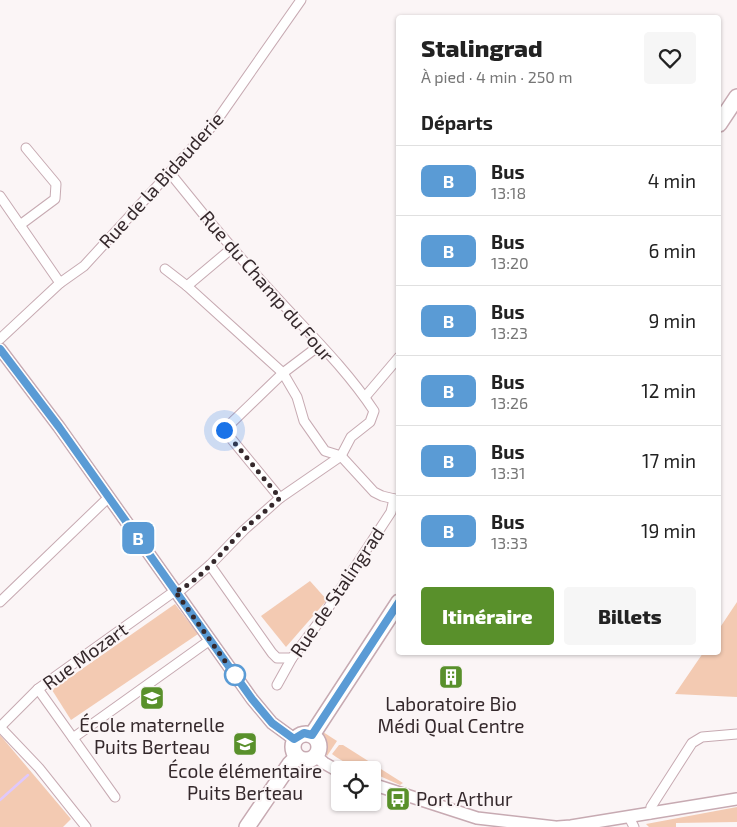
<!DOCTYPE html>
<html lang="fr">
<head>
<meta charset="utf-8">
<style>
	:root { --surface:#fff; --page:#f6f6f6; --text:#222; --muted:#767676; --line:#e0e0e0; --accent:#59902b }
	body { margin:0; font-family:"Exo 2",sans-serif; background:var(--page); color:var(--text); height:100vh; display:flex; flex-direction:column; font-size:19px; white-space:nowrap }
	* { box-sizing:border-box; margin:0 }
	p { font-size:16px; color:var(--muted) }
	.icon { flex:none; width:28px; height:28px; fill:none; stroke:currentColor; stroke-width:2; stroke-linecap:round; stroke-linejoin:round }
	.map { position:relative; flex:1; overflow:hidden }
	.drawer { position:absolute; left:396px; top:15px; width:325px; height:640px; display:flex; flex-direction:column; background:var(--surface); border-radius:5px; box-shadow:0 1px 4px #0004 }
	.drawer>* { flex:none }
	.badge { padding:0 10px; border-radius:8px; font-size:18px; line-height:32px }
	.buttons { position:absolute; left:331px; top:761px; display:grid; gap:10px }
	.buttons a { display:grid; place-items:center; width:50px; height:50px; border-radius:5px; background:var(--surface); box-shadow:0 1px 4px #0004; font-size:25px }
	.you { position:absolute; width:25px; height:25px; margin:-12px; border:4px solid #fff; border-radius:50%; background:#1a73e8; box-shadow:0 0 0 8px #1a73e833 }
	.map>.badge { position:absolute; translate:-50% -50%; box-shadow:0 0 0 2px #fff }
	h2 { padding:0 25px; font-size:19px; line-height:45px }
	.round { display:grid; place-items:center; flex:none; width:52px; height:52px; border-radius:5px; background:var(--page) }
	.headline { display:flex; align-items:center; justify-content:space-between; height:85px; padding:0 25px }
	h1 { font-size:24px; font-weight:800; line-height:38px }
	.button { display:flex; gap:10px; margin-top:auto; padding:10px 25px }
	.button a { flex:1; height:58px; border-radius:5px; background:var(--accent); color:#fff; font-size:20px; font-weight:800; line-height:58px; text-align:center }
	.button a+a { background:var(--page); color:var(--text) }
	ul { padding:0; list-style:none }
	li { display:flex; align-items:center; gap:15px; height:70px; padding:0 25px; border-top:1px solid var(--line) }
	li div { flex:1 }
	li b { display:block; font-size:19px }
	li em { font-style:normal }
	li .badge { min-width:55px; font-weight:700; text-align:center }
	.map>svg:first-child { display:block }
	.green { fill:#f3cab2 }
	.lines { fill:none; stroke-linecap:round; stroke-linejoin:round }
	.stream { stroke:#e0c8fb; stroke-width:2.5 }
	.minor-casing { stroke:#c7aab2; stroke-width:11 }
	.tertiary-casing { stroke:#c7aab2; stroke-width:14 }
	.primary-casing { stroke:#c7aab2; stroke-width:18 }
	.minor { stroke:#fff; stroke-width:9 }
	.tertiary { stroke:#fff; stroke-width:11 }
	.primary { stroke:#fff; stroke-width:15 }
	.line-casing { stroke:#fff; stroke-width:11 }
	.line { stroke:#5a9bd5; stroke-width:8 }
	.walk { stroke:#35292c; stroke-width:5; stroke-dasharray:0 9 }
	.stop-dot { fill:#fff; stroke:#5a9bd5; stroke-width:2.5 }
	.labels { text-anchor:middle; stroke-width:4; stroke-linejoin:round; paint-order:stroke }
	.street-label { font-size:19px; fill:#35292c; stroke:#fbf5f6 }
	.poi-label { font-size:19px; fill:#35292c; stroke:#fbf5f6 }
</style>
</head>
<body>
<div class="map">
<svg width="737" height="827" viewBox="0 0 737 827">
	<rect width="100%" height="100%" fill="#fbf5f6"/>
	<g class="green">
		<path d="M 310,581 L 327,600 L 286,647 L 261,616 Z"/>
		<path d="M 737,602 L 737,697 L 675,694 L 703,653 L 719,652 L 719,629 Z"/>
		<path d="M 175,604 L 198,634 L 71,720 L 52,690 Z"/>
		<path d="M 323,732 L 337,741 L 327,756 L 324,749 Z"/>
		<path d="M 0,735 L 71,819 L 63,827 L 0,827 Z"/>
		<path d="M 339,745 L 343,745 L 403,783 L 400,785 L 373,773 L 372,770 C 357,770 343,762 332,754 Z"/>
		<path d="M 737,807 L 737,822 L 676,823 L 676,827 L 649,827 L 646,824 Z"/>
	</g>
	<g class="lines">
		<path class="stream" d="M 0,800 L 28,775"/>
		<defs>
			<g id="minor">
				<path d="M 170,173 C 204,216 239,257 277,298 C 310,334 347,370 374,411 L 370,422 L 351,437 L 341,456 L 325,451 L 304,421 L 297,397 L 283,373 L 224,430 L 280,498"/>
				<path d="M 0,196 L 60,283"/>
				<path d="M 20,225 L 55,199 L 56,184 L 26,148"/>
				<path d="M 165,269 L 187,286 L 283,373 L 320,345"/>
				<path d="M 187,286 L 231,249"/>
				<path d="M 0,339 L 60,283 L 84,266 L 215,123 L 301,0"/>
				<path d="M 365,397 L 399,357"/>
				<path d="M 210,565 L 272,653 L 277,658 L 292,658"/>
				<path d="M 0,602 L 109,497"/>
				<path d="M 277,685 L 292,658 L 319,622 L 391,512 L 394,499"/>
				<path d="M 38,689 L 115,797"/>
				<path d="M 0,727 L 38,689 L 172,593 L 182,589 L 210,565 L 244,530 L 280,498 L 341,456 L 374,492 L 382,496 L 399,500"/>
				<path d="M 0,727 L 39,768 L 86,827"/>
				<path d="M 73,738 L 210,640"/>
				<path d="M 650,814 L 651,807 L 692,743 L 702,737 L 737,734"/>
				<path d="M 629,817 L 634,827"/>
			</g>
			<g id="tertiary">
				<path d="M 0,349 L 59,427 L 252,699 L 272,723 L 294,739"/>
				<path d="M 316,756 L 324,763 L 340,772"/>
				<path d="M 372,784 L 477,818 L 555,827"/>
				<path d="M 558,827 L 571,826 L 737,799"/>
			</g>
			<g id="primary">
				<path d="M 719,124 L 737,97"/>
				<circle cx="306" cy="747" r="13"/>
				<path d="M 312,735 L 399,602"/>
				<path d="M 247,827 L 290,764 L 297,757"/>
			</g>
		</defs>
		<use href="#minor" class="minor-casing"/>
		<use href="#tertiary" class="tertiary-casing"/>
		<use href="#primary" class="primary-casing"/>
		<use href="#minor" class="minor"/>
		<use href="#tertiary" class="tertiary"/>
		<use href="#primary" class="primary"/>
	</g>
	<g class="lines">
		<defs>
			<path id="line" d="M 0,349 L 59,427 L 252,699 L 272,723 L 294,739 L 304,733 L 312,735 L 399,602"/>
		</defs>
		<use href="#line" class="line-casing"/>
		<use href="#line" class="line"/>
		<path class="walk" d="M 224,430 L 280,498 C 268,509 256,519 244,529 C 228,545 196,586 175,591 L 237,678 L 235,675"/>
	</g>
	<defs>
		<symbol id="building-square" viewBox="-11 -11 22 22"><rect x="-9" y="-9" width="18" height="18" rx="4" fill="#59902b" stroke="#fbf5f6"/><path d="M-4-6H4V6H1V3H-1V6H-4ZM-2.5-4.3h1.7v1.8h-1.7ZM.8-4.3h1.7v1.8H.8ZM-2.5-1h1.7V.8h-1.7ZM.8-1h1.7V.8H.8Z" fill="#fff"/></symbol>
		<symbol id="school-square" viewBox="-11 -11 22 22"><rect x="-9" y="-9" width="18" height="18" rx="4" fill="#59902b" stroke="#fbf5f6"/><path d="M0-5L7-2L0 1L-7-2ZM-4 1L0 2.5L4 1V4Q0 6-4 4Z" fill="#fff"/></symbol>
		<symbol id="bus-square" viewBox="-11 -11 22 22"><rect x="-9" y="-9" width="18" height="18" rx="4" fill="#59902b" stroke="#fbf5f6"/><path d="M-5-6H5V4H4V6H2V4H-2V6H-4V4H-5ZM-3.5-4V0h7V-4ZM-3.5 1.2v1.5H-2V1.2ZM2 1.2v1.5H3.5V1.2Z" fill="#fff"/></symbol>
	</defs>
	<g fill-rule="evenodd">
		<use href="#building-square" x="437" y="663" width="28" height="28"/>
		<use href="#school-square" x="138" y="684" width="28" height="28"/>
		<use href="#school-square" x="231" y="730" width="28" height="28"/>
		<use href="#bus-square" x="384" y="785" width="28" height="28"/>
	</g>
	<circle class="stop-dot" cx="235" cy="675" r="10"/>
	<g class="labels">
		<g class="street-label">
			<text transform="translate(161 180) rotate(-48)" y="7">Rue de la Bidauderie</text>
			<text transform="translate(267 286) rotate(49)" y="7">Rue du Champ du Four</text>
			<text transform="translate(337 592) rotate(-56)" y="7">Rue de Stalingrad</text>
			<text transform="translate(85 656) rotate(-36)" y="7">Rue Mozart</text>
		</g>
		<g class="poi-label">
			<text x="451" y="711">Laboratoire Bio<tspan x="451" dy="22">Médi Qual Centre</tspan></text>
			<text x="152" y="732">École maternelle<tspan x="152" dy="22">Puits Berteau</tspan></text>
			<text x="245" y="778">École élémentaire<tspan x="245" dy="22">Puits Berteau</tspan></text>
			<text x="416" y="806" text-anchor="start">Port Arthur</text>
		</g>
	</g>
</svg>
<div class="buttons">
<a><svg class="icon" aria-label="locate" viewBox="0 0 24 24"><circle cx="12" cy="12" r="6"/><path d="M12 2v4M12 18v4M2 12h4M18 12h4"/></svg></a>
</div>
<div class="you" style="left:224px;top:430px"></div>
<b class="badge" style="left:138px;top:538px;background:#5a9bd5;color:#fff">B</b>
<section class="drawer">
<div class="headline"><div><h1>Stalingrad</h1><p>À pied · 4 min · 250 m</p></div><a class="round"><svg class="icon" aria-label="heart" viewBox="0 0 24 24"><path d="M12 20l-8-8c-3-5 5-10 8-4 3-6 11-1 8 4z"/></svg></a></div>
<h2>Départs</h2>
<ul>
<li><span class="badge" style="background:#5a9bd5;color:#fff">B</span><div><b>Bus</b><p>13:18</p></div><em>4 min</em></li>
<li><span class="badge" style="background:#5a9bd5;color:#fff">B</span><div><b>Bus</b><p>13:20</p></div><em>6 min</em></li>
<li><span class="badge" style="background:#5a9bd5;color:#fff">B</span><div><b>Bus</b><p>13:23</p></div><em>9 min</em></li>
<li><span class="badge" style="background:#5a9bd5;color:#fff">B</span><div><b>Bus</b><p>13:26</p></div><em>12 min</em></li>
<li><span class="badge" style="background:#5a9bd5;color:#fff">B</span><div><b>Bus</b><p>13:31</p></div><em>17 min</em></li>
<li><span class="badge" style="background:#5a9bd5;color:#fff">B</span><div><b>Bus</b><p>13:33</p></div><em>19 min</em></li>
</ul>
<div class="button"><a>Itinéraire</a><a>Billets</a></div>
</section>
</div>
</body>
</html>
